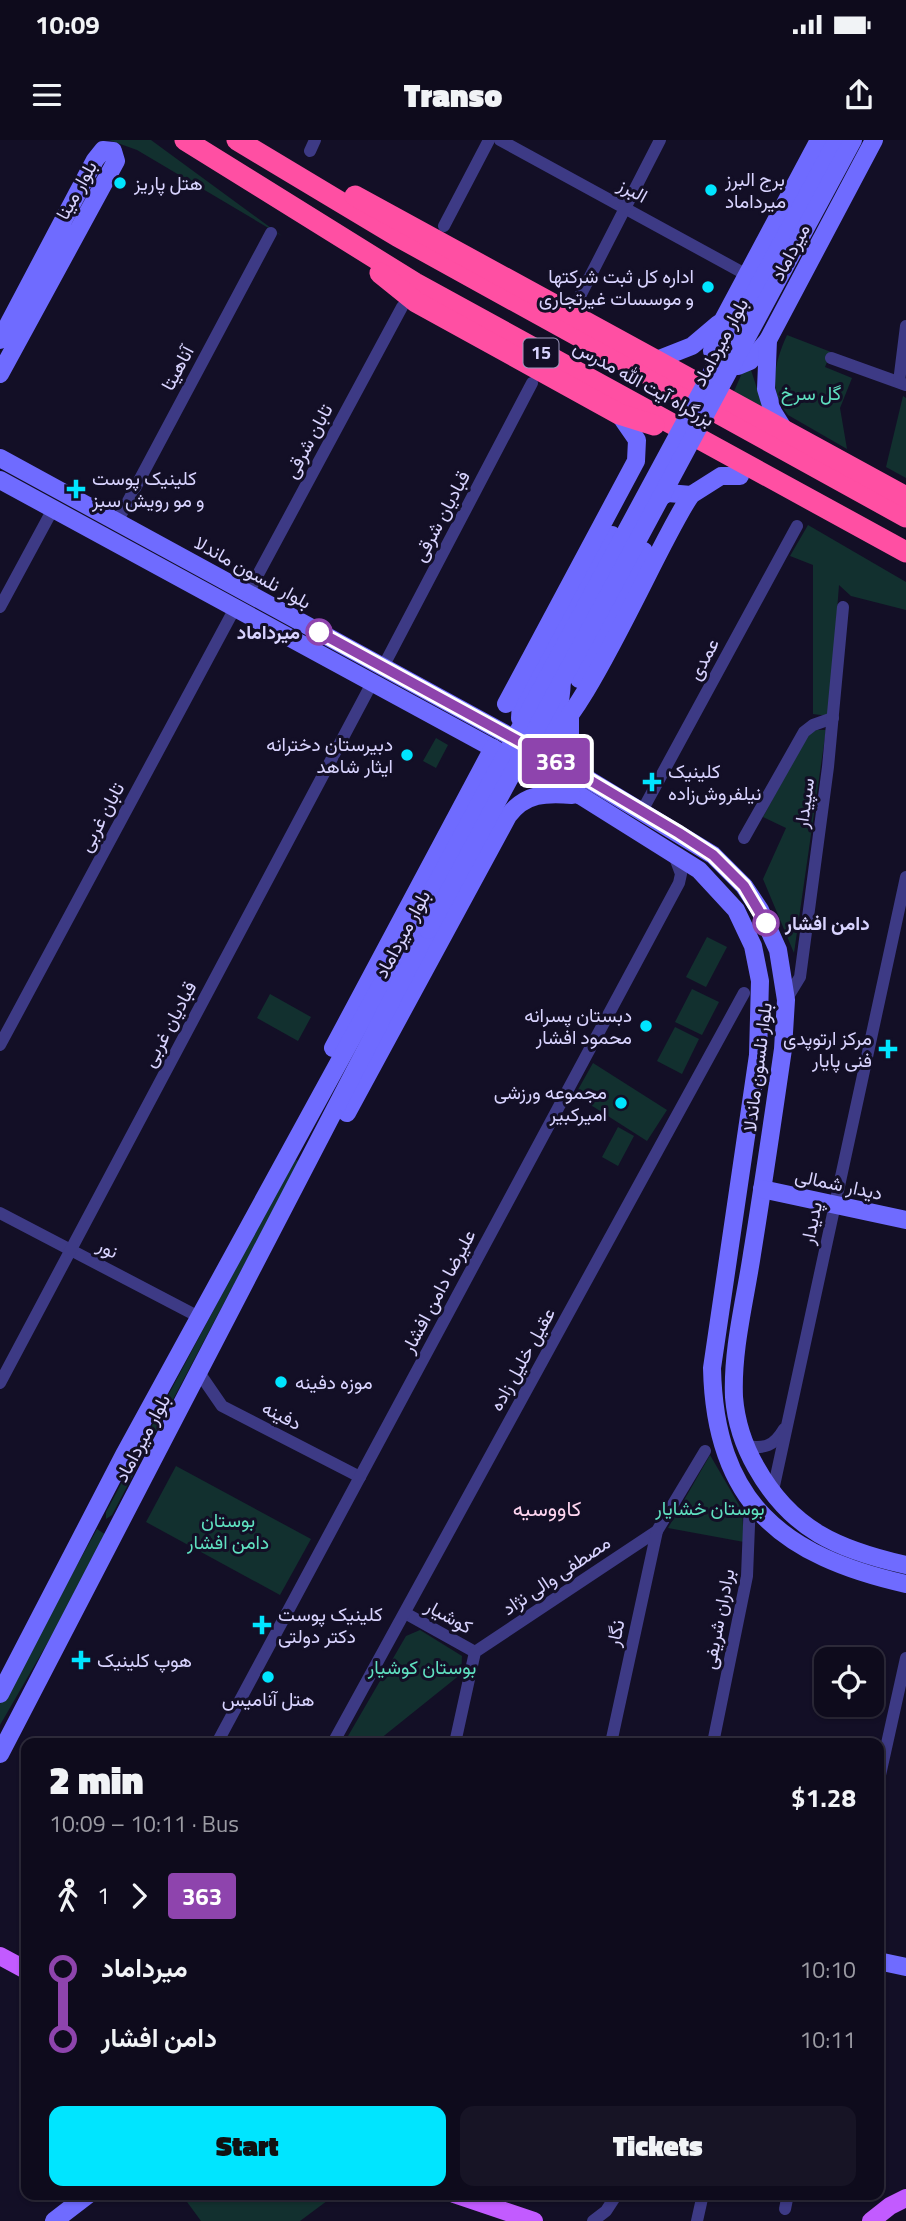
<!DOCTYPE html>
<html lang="en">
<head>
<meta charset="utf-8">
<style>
	:root { --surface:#0e0b1c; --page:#171425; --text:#f1f3f6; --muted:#9b9ba3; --line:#2e2b3b; --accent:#00e5ff }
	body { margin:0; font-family:"Titillium Web",Vazirmatn,sans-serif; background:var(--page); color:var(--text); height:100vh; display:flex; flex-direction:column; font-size:26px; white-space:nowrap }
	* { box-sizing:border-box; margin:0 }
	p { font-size:23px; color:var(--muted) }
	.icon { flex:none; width:38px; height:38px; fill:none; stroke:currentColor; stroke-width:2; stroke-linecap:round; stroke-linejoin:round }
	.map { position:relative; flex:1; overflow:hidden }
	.sheet { position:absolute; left:21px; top:1598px; width:863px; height:462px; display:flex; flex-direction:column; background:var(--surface); border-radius:14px; box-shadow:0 2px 5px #0004,0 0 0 2px var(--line) }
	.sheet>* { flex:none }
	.badge { padding:0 14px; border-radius:5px; font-size:24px; line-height:46px }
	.fabs { position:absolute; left:814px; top:1507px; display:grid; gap:14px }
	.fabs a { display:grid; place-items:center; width:70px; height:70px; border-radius:14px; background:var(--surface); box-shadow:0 2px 5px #0004,0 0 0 2px var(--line); font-size:35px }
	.map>.badge { position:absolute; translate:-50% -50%; box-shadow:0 0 0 4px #fff }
	.legs { display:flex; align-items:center; gap:10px; height:77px; padding:0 28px; font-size:23px }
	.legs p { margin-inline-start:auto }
	.overview { display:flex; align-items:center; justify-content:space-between; height:119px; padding:0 28px }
	h1 { font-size:38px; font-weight:800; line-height:52px }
	.cta { display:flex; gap:14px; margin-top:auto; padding:14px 28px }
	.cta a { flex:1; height:80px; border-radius:14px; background:var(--accent); color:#111; font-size:28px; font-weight:800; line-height:80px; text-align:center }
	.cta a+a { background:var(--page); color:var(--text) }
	ul { padding:0 28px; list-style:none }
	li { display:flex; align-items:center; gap:24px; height:70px; font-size:26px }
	li i { display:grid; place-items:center; width:10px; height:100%; margin:0 9px; background:currentColor }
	li i::after { content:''; width:18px; height:18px; margin:-9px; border:5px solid; border-radius:50%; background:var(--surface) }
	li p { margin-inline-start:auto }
	li:first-child i { background:linear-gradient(#0000 50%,currentColor 0) }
	li:last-child i { background:linear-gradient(currentColor 50%,#0000 0) }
	.status { display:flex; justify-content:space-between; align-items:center; height:49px; padding:0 35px; background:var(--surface); direction:ltr }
	.status svg { height:19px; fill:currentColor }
	header { display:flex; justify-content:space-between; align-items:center; height:91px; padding:0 28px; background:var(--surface); font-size:32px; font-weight:800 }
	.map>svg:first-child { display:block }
	.green { fill:#12302f }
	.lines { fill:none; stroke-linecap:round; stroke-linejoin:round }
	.street { stroke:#3d3a85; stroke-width:12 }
	.secondary { stroke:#6f6bff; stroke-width:18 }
	.primary { stroke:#c25bff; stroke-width:18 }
	.highway { stroke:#ff4fa3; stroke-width:21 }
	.secondary-bridge { stroke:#6f6bff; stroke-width:18 }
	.line-1-casing { stroke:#fff; stroke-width:16 }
	.line-1 { stroke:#8e44ad; stroke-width:10 }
	.poi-dot { fill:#00e5ff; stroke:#130f26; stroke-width:2.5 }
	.stop-1-dot { fill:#fff; stroke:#8e44ad; stroke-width:3.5 }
	.labels { text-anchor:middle; stroke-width:6; stroke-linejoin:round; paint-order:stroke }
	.shield { fill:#130f26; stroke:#9e99be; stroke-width:2 }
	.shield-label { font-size:18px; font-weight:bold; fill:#d9d4ff }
	.poi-label { font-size:19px; fill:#d9d4ff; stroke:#130f26; text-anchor:start }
	.street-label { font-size:19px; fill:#d9d4ff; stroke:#130f26 }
	.park-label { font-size:19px; fill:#5fe0c0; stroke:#130f26 }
	.stop-label { font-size:19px; font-weight:bold; fill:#d9d4ff; stroke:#130f26; text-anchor:end }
	.neighbourhood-label { font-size:21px; fill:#ffd6f0; stroke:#130f26 }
</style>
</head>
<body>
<div class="status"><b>10:09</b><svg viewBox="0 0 49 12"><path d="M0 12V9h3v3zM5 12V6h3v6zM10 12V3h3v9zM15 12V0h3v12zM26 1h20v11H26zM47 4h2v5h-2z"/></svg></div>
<header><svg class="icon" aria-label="menu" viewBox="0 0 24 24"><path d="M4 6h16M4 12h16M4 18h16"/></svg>Transo<svg class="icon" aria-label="share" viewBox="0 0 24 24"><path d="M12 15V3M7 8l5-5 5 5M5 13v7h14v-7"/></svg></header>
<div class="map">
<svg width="906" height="2081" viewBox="0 0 906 2081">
	<rect width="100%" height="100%" fill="#130f26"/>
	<g class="green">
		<path d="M 109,0 L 151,0 L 282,96 L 137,10 Z"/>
		<path d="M 787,195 L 831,212 L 825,227 L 852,238 L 840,268 L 847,309 L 788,275 C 767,249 775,222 787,195 Z"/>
		<path d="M 745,226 L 751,230 L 764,270 L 732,256 Z"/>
		<path d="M 903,256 L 906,258 L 906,338 L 886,327 Z"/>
		<path d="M 808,385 L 906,442 L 906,470 L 851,456 L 839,445 L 829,576 L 813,574 L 813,425 L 790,416 Z"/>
		<path d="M 817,590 L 826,590 L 794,813 L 763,739 L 786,688 L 763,677 L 808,594 Z"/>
		<path d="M 436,598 L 448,605 L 436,628 L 423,621 Z"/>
		<path d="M 707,797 L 727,807 L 706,847 L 686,837 Z"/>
		<path d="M 692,849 L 719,862 L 702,895 L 675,882 Z"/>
		<path d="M 270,854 L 311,877 L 298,901 L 257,878 Z"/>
		<path d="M 675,887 L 699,899 L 682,934 L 657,921 Z"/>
		<path d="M 593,923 L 667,970 L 647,1001 L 575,955 Z"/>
		<path d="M 618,987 L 634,996 L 618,1026 L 602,1017 Z"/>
		<path d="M 294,1019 L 299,1021 L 112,1375 L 106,1379 L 106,1372 Z"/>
		<path d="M 710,1315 L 742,1370 L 744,1402 L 668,1388 Z"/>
		<path d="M 176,1326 L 311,1399 L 280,1455 L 146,1382 Z"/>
		<path d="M 97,1389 L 106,1395 L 107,1400 L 0,1585 L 0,1564 Z"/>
		<path d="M 420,1490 L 462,1516 L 461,1534 L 375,1603 L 344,1603 L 406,1496 Z"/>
		<path d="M 182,2055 L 335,2055 L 300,2081 L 201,2081 Z"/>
	</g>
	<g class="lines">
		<g class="street">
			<path d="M 500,0 L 747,135"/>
			<path d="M 310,11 L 315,0"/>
			<path d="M 444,86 L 489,0"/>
			<path d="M 578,160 L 660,0"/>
			<path d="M 831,218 L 906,245"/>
			<path d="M 899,242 L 906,186"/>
			<path d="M 117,382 L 271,93"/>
			<path d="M 248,453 L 402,167"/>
			<path d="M 0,467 L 53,369"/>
			<path d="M 383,527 L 532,243"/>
			<path d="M 642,671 L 797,386"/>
			<path d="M 744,698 L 804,592 L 813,585 L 833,578"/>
			<path d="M 786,860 L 800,837 L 828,627 L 843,467"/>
			<path d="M 0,905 L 235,468"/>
			<path d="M 0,1073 L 199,1177"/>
			<path d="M 200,1234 L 222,1266 L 360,1337"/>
			<path d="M 0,1243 L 372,543"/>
			<path d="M 746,1306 C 765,1309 774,1306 784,1289"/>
			<path d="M 772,1355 L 906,737"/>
			<path d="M 405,1473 L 475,1512"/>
			<path d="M 217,1603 L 679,743 L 681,734 L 674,715"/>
			<path d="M 333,1603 L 744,853"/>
			<path d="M 455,1603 L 475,1512 L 657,1391 L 705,1311"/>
			<path d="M 611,1603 L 657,1391"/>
			<path d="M 713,1603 L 747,1436 L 750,1360"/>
			<path d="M 878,1644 L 906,1518"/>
			<path d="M 785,2069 L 788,2054"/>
			<path d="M 593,2081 L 606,2071 L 617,2054"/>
			<path d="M 697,2081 L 703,2054"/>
		</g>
		<g class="secondary">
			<path d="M 0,200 L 95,20 L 103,10 L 113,11 L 116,21 L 0,234"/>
			<path d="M 768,200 L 750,221 L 738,226 L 720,221 L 712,211 L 715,195 L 819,0"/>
			<path d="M 659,219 L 692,206 L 718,184"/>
			<path d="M 783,288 L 773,272 L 766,249 L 768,200 L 874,0"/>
			<path d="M 0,318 L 581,635 L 713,715 L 744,746 L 760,770 L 778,810 L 786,860 L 783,909 C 773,978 763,1046 752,1114 C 745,1161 732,1209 734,1257 C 736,1282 744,1306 756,1327 C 791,1390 839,1410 906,1425"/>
			<path d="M 0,340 L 581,656 L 699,730 L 736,770 L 753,806 L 760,841 L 758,915 L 712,1228 C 715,1363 782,1416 906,1444"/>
			<path d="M 651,362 L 668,353 L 691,355"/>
			<path d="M 562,539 C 561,560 561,574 542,586 L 527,584 L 520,578 L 521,563 L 612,395"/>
			<path d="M 579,539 L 644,411"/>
			<path d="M 506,564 L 636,321 L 637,300 L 619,274"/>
			<path d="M 570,573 L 570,605 L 581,635"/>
			<path d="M 530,614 C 579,598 656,405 691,355 L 721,336 L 740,336"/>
			<path d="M 333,908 L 493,608"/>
			<path d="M 347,973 L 508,676 C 525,653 546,653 572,655"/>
			<path d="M 762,1049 L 906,1080"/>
			<path d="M 0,1554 L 124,1315 L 415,783"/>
			<path d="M 0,1614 L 428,790"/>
			<path d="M 878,1821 L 906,1827"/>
			<path d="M 54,2081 L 89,2054"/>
		</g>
		<g class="primary">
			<path d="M 0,1816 L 26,1830"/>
			<path d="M 454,2054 L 534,2081"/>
			<path d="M 871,2081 L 890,2066 L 906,2058"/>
		</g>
		<g class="highway">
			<path d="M 185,0 L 415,143 L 906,412"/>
			<path d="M 237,0 L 397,96 L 906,377"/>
			<path d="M 355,56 L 906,357"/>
			<path d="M 380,133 L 416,162 L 619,274 L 654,285"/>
		</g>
		<g class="secondary-bridge">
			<path d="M 415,783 L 837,0"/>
			<path d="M 428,790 L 853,0"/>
		</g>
	</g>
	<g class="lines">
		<defs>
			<path id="line-1" d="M 319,492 L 581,635 L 679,693 L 713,715 L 744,746 L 766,783"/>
		</defs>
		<use href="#line-1" class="line-1-casing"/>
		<use href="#line-1" class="line-1"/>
	</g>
	<g class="poi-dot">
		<circle cx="120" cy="43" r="7"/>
		<circle cx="711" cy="50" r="7"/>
		<circle cx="708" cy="147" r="7"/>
		<path d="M72.5 338.5h7v7h7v7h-7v7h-7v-7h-7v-7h7z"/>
		<circle cx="407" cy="615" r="7"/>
		<path d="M648.5 631.5h7v7h7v7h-7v7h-7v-7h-7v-7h7z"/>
		<circle cx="646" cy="886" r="7"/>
		<path d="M884.5 898.5h7v7h7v7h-7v7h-7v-7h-7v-7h7z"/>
		<circle cx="621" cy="963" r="7"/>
		<circle cx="281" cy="1242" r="7"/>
		<path d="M258.5 1474.5h7v7h7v7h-7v7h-7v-7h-7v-7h7z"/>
		<path d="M77.5 1509.5h7v7h7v7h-7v7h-7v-7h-7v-7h7z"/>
		<circle cx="268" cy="1537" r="7"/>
	</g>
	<g class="stop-1-dot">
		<circle cx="319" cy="492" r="12"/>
		<circle cx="766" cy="783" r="12"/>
	</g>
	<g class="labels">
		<rect class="shield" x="523.5" y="198.5" width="35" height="29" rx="5"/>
		<g class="shield-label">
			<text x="541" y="219">15</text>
		</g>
		<g class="poi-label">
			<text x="725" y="46">برج البرز<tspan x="725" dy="22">میرداماد</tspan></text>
			<text x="134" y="50">هتل پاریز</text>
			<text x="694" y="143" text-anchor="end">اداره کل ثبت شرکتها<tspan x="694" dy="22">و موسسات غیرتجاری</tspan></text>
			<text x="92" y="345">کلینیک پوست<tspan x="92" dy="22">و مو رویش سبز</tspan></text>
			<text x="393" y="611" text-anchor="end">دبیرستان دخترانه<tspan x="393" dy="22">ایثار شاهد</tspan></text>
			<text x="668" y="638">کلینیک<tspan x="668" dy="22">نیلفروش‌زاده</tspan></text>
			<text x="632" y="882" text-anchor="end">دبستان پسرانه<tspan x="632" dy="22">محمود افشار</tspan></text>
			<text x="872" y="905" text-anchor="end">مرکز ارتوپدی<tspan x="872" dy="22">فنی پایار</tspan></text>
			<text x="607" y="959" text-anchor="end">مجموعه ورزشی<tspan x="607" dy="22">امیرکبیر</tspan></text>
			<text x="295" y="1249">موزه دفینه</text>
			<text x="278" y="1481">کلینیک پوست<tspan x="278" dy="22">دکتر دولتى</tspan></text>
			<text x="97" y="1527">هوپ کلینیک</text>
			<text x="268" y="1566" text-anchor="middle">هتل آنامیس</text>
		</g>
		<g class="street-label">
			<text transform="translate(76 50) rotate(-61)" y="7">بلوار مینا</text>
			<text transform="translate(633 50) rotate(29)" y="7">البرز</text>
			<text transform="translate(790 112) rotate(-62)" y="7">میرداماد</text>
			<text transform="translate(720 202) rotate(-62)" y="7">بلوار میرداماد</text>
			<text transform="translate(177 228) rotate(-62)" y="7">آناهیتا</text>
			<text transform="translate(644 243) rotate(29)" y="7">بزرگراه آیت الله مدرس</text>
			<text transform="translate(308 301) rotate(-62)" y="7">تابان شرقی</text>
			<text transform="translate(441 376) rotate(-62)" y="7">قبادیان شرقی</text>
			<text transform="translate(253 432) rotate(29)" y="7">بلوار نلسون ماندلا</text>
			<text transform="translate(703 519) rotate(-62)" y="7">عمدی</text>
			<text transform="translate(804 663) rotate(-82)" y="7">سپیدار</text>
			<text transform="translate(101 677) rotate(-62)" y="7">تابان غربی</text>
			<text transform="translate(402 794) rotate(-62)" y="7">بلوار میرداماد</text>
			<text transform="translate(169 884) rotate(-62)" y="7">قبادیان غربی</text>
			<text transform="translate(757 927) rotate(-83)" y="7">بلوار نلسون ماندلا</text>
			<text transform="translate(839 1044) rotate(12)" y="7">دیدار شمالی</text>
			<text transform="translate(811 1083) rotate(-78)" y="7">پدیدار</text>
			<text transform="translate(108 1108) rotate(28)" y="7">نور</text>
			<text transform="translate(438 1151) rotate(-62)" y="7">علیرضا دامن افشار</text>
			<text transform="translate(522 1219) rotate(-61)" y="7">عقیل خلیل زاده</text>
			<text transform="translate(282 1275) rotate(27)" y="7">دفینه</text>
			<text transform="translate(142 1298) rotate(-62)" y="7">بلوار میرداماد</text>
			<text transform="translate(556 1435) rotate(-34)" y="7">مصطفی والی نژاد</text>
			<text transform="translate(449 1476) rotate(29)" y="7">کوشیار</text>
			<text transform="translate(718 1479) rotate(-79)" y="7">برادران شریفی</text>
			<text transform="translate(615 1493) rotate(-78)" y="7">نگار</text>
		</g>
		<g class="park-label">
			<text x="811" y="260">گل سرخ</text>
			<text x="710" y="1375">بوستان خشایار</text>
			<text x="228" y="1387">بوستان<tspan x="228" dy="22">دامن افشار</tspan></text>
			<text x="422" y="1534">بوستان کوشیار</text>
		</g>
		<g class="stop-label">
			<text x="300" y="499">میرداماد</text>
			<text x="785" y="790" text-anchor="start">دامن افشار</text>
		</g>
		<g class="neighbourhood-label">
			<text x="547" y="1376">کاووسیه</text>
		</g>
	</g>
</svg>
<div class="fabs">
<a><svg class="icon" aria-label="locate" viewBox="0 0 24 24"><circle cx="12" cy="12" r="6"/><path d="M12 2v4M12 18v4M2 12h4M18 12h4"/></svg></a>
</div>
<b class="badge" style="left:556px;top:621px;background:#8e44ad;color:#fff">363</b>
<section class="sheet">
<div class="overview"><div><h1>2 min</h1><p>10:09 – 10:11 · Bus</p></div><b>$1.28</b></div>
<div class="legs"><svg class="icon" aria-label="walk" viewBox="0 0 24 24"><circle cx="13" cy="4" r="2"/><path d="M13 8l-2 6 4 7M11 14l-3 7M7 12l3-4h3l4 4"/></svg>1<svg class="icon" aria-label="forward" viewBox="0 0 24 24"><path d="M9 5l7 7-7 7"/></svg><b class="badge" style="background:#8e44ad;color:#fff">363</b></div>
<ul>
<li><i style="color:#8e44ad"></i><b>میرداماد</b><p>10:10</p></li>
<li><i style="color:#8e44ad"></i><b>دامن افشار</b><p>10:11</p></li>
</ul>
<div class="cta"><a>Start</a><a>Tickets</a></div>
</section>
</div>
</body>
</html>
